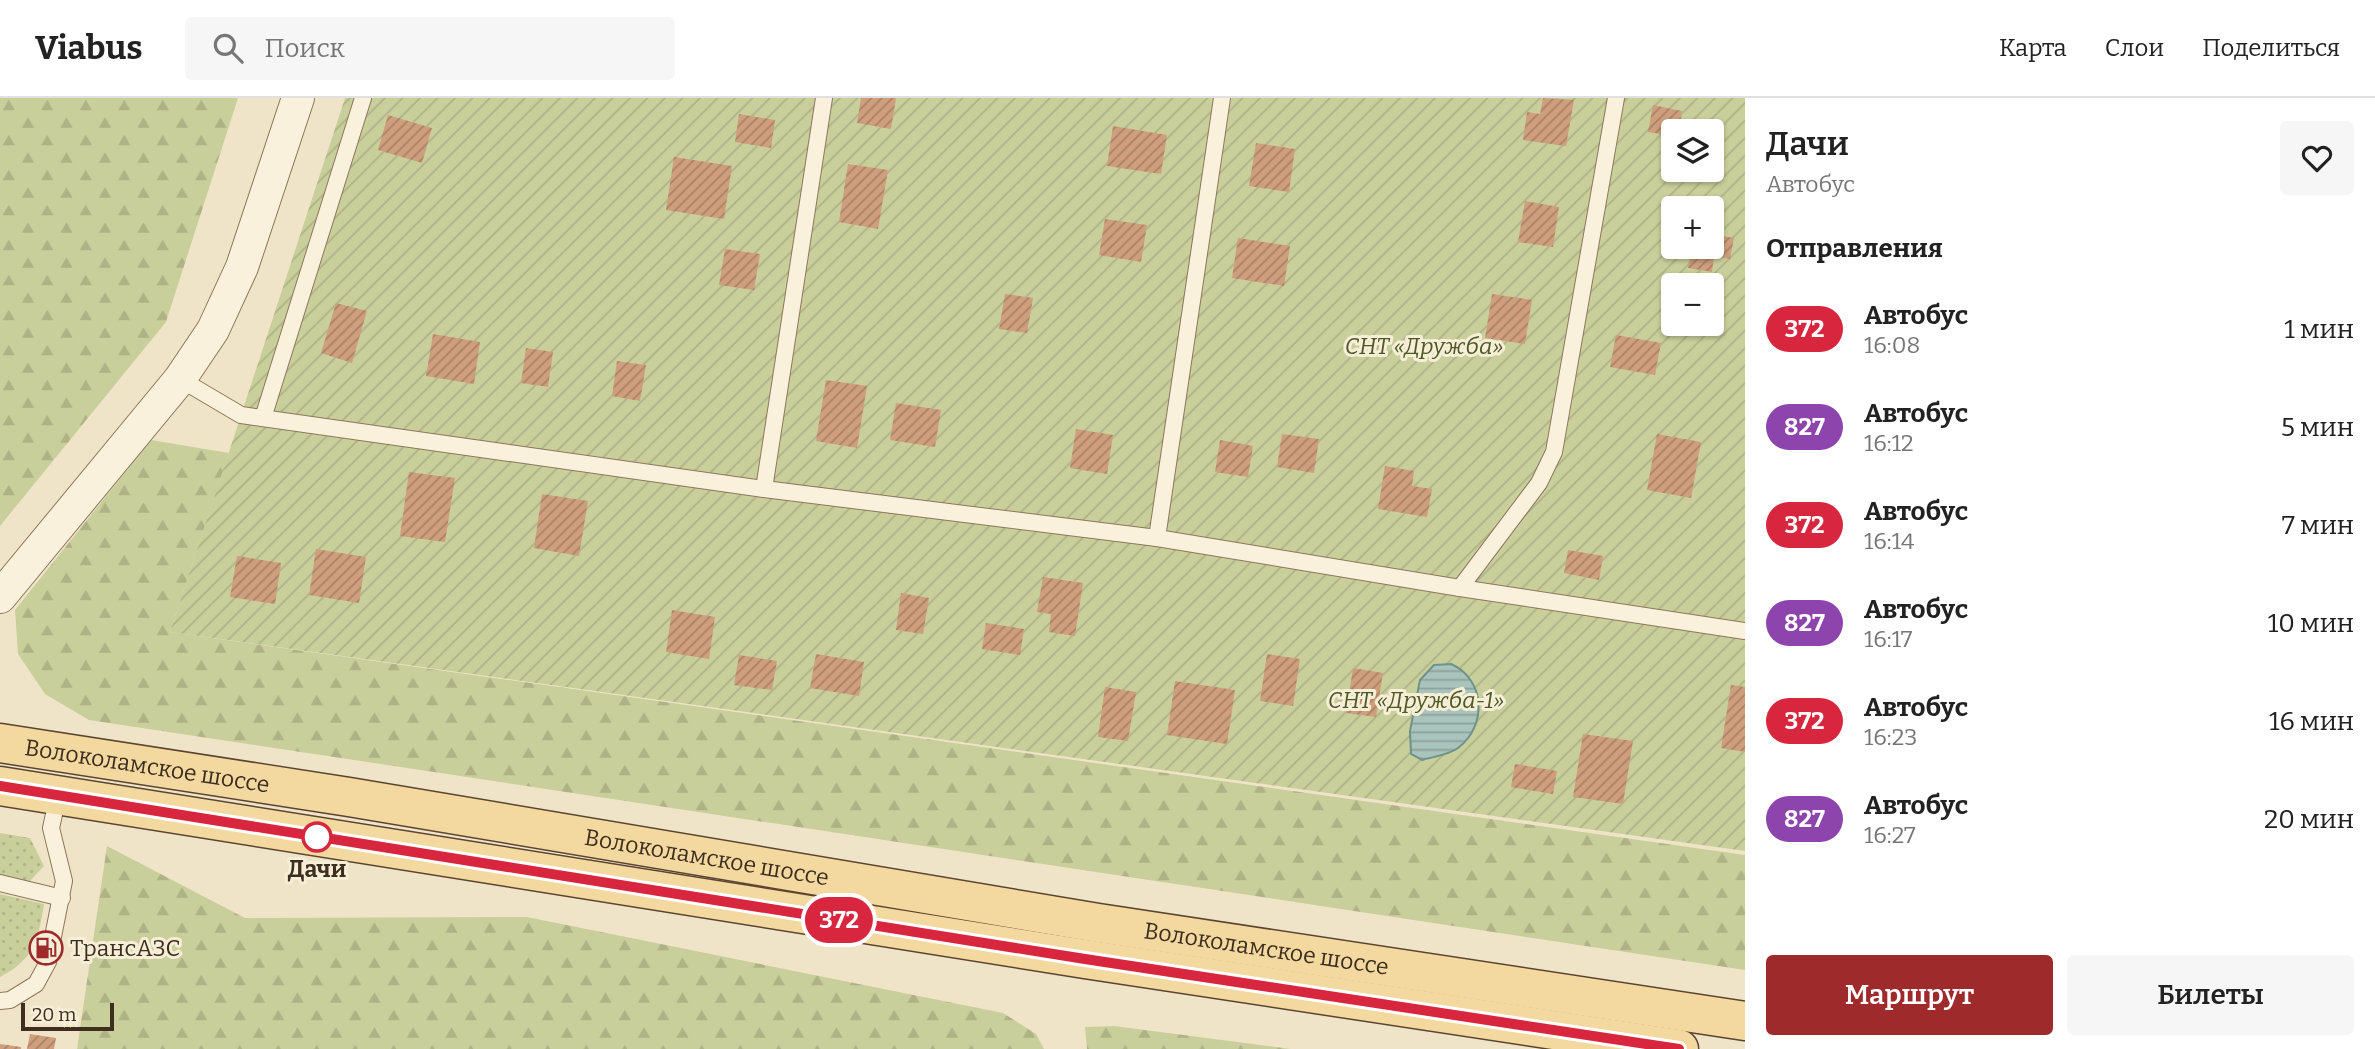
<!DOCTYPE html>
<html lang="ru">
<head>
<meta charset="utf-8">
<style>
	:root { --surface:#fff; --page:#f6f6f6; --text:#222; --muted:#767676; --line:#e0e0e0; --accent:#9e2a2b }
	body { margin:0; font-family:Bitter,serif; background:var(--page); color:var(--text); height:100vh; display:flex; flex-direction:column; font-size:26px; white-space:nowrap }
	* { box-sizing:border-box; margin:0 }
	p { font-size:23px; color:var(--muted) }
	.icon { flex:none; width:38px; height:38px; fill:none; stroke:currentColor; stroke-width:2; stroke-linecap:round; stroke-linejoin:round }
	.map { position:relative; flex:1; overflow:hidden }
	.panel { display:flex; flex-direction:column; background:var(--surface); width:630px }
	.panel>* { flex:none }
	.badge { padding:0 14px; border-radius:23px; font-size:24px; line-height:46px }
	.buttons { position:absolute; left:1661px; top:21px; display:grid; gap:14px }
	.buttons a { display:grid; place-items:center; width:63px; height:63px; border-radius:7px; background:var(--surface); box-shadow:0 2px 5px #0004; font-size:35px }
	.scale { position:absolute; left:21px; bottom:18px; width:93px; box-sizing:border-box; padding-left:7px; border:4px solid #3d2e20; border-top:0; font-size:19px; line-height:24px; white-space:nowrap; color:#3d2e20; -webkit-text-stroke:5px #f7eed8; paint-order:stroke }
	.map>.badge { position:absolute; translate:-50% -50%; box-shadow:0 0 0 4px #fff }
	h2 { padding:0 21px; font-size:26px; line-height:63px }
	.round { display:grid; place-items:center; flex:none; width:74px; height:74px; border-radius:7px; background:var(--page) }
	.summary { display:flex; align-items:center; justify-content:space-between; height:119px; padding:0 21px }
	h1 { font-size:33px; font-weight:600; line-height:52px }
	.button { display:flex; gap:14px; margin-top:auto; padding:14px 21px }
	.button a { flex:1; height:80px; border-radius:7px; background:var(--accent); color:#fff; font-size:28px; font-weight:600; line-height:80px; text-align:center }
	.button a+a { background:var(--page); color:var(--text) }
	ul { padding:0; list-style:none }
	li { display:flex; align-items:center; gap:21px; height:98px; padding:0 21px }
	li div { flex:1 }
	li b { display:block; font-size:26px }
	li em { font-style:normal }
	li .badge { min-width:77px; font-weight:700; text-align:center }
	header { display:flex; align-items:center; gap:42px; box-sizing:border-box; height:98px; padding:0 35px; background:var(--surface); border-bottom:2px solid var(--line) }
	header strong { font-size:33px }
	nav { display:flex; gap:38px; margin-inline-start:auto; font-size:24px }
	.search { width:490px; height:63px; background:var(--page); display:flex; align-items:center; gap:18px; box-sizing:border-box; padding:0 24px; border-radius:7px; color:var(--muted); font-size:26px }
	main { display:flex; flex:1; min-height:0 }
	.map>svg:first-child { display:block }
	.grass { fill:url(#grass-dots) }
	.forest { fill:url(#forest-firs) }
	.garden { fill:url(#garden-furrows); fill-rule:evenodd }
	.water { fill:url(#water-rules); stroke:#6f938a; stroke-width:2 }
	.building { fill:url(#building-hatch) }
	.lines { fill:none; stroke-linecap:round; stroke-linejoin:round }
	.service-casing { stroke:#8d765c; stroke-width:18 }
	.minor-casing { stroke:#8d765c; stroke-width:34 }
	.primary-casing { stroke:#5b4430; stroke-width:41 }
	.service { stroke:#faf1dc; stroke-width:16 }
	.minor { stroke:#faf1dc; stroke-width:32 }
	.primary { stroke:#f3d9a0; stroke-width:38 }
	.line-casing { stroke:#fff; stroke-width:16 }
	.line { stroke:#d7263d; stroke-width:10 }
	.stop-dot { fill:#fff; stroke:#d7263d; stroke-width:3.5 }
	.labels { text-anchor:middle; stroke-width:6; stroke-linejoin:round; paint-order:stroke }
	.park-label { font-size:23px; font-style:italic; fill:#4d5a26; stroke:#f7eed8 }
	.street-label { font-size:23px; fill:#3d2e20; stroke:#f7eed8 }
	.stop-label { font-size:23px; font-weight:bold; fill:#3d2e20; stroke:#f7eed8 }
	.poi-label { font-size:23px; fill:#3d2e20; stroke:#f7eed8; text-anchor:start }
</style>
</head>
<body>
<header>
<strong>Viabus</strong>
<div class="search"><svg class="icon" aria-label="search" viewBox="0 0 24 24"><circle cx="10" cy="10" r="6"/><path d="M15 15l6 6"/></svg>Поиск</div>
<nav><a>Карта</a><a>Слои</a><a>Поделиться</a></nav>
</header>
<main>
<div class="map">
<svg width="1745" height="951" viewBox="0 0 1745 951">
	<defs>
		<pattern id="grass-dots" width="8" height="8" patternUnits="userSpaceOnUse" patternTransform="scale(1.75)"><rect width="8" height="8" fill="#c9cf9b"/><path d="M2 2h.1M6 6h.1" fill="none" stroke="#aeb285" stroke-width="1.8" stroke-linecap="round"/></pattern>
		<pattern id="forest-firs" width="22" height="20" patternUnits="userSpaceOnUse" patternTransform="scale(1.75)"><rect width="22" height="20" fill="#c9cf9b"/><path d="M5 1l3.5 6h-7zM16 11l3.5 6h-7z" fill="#aeb285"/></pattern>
		<pattern id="garden-furrows" width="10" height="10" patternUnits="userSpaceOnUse" patternTransform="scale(1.75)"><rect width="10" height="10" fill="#c9cf9b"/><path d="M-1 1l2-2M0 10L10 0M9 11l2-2" fill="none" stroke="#aeb285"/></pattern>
		<pattern id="water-rules" width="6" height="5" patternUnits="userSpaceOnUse" patternTransform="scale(1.75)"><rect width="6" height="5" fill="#a9c4bc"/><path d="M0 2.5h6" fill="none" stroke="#8ba098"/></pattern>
		<pattern id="building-hatch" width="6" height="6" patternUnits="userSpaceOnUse" patternTransform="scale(1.75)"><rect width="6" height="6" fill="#cf9f7d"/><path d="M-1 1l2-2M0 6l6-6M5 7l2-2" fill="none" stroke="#a98266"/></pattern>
	</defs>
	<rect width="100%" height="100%" fill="#f0e4c8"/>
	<g class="grass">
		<path d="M 0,735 L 30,740 L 44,768 L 30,783 L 15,783 L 0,779 Z"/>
		<path d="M 0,796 L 44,806 C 38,842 35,861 0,879 Z"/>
	</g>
	<g class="forest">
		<path d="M 0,0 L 238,0 L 166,224 L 0,428 Z"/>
		<path d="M 151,342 L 229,355 L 170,534 L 1745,757 L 1745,872 L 89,622 L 45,596 L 18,556 L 15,512 Z"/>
		<path d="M 107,748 L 245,820 L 527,819 L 1003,915 L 1036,936 L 1044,951 L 77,951 Z"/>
		<path d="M 1114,928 L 1291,951 L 1087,951 L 1085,929 Z"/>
	</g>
	<path class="garden" d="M 345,0 L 1745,0 L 1745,753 L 170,534 ZM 1673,33 L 1712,33 L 1712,72 L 1673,72 ZM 1673,110 L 1712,110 L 1712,149 L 1673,149 ZM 1673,187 L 1712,187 L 1712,226 L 1673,226 Z"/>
	<path class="water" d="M 1451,566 C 1485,581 1488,627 1458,650 C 1449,657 1432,659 1422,662 L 1411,656 L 1410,633 L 1420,582 L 1434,567 Z"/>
	<g class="building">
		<path d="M 861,0 L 896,0 L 891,31 L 857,25 Z"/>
		<path d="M 1543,0 L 1574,2 L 1566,48 L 1523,42 L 1527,14 L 1540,16 Z"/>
		<path d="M 1653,7 L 1682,13 L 1679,33 L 1673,33 L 1673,38 L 1648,34 Z"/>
		<path d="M 739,16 L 775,22 L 771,50 L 735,44 Z"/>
		<path d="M 388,17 L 432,30 L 422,65 L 378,52 Z"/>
		<path d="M 1113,28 L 1167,37 L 1161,76 L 1107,68 Z"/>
		<path d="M 1256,45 L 1295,51 L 1289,94 L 1249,88 Z"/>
		<path d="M 674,59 L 732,68 L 724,121 L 666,112 Z"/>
		<path d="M 848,66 L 888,72 L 878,131 L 839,124 Z"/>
		<path d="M 1525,103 L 1559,109 L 1553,149 L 1518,144 Z"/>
		<path d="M 1712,120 L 1721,122 L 1718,137 L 1734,140 L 1730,161 L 1714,158 L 1712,174 L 1688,170 L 1691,154 L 1680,152 L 1681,149 L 1712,149 Z"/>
		<path d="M 1105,121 L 1147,127 L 1141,164 L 1099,157 Z"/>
		<path d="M 1238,140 L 1290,148 L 1284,188 L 1232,180 Z"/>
		<path d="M 725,151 L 760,156 L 754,192 L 719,187 Z"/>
		<path d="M 1005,196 L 1033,200 L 1027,235 L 999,231 Z"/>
		<path d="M 1492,196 L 1532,202 L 1525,246 L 1485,240 Z"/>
		<path d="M 336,205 L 367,213 L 352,265 L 321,255 Z"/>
		<path d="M 433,236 L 480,244 L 474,286 L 426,278 Z"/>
		<path d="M 1616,237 L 1661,245 L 1655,277 L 1610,269 Z"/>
		<path d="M 526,250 L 553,254 L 548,289 L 521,285 Z"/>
		<path d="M 617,263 L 646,267 L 640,303 L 612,298 Z"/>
		<path d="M 826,282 L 867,288 L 857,350 L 816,343 Z"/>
		<path d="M 896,305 L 941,312 L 935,349 L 890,342 Z"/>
		<path d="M 1076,331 L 1113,337 L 1107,376 L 1070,370 Z"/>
		<path d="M 1282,336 L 1319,341 L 1314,375 L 1277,369 Z"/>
		<path d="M 1657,336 L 1701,344 L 1691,400 L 1647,392 Z"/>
		<path d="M 1220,342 L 1253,348 L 1248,379 L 1215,374 Z"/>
		<path d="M 1385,368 L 1414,373 L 1412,388 L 1432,391 L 1427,419 L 1378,411 Z"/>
		<path d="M 409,374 L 455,380 L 445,444 L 400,438 Z"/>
		<path d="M 542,396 L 588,403 L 579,458 L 534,450 Z"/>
		<path d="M 316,451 L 366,459 L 359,505 L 309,497 Z"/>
		<path d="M 1568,452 L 1603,458 L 1599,482 L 1564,475 Z"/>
		<path d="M 237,458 L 281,465 L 275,506 L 230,499 Z"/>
		<path d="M 1043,479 L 1083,485 L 1075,538 L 1049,534 L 1051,516 L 1037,514 Z"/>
		<path d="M 901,495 L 929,500 L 923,536 L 896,532 Z"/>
		<path d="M 672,512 L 715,519 L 709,561 L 666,554 Z"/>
		<path d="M 986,525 L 1024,531 L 1020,557 L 982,551 Z"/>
		<path d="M 816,556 L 864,564 L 859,598 L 810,590 Z"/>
		<path d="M 1267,556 L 1300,561 L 1293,608 L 1260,603 Z"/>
		<path d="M 739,557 L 777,563 L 772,592 L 734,587 Z"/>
		<path d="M 1353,570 L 1383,575 L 1376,619 L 1346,615 Z"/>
		<path d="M 1175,583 L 1235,592 L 1227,646 L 1167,637 Z"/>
		<path d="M 1731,587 L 1745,589 L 1745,654 L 1721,650 Z"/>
		<path d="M 1105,589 L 1136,594 L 1128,643 L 1098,639 Z"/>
		<path d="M 1583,636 L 1633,643 L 1623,706 L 1573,699 Z"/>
		<path d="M 1515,666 L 1557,673 L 1553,696 L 1511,689 Z"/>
		<path d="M 30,936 L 56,940 L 54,951 L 27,951 Z"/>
		<path d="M 0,946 L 21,949 L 21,951 L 0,951 Z"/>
	</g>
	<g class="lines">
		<defs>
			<g id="service">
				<path d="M 180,281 L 241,317 L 764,391 L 1157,440 L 1460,490 L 1745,533"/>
				<path d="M 263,320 L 363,0"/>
				<path d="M 764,391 L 824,0"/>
				<path d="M 1157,440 L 1222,0"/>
				<path d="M 1460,490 L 1539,385 L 1554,354 L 1616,0"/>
				<path d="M 0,785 L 62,800"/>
				<path d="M 0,903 L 10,902 L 36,886 L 48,864 L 64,783 L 51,730 L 58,698"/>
			</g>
			<path id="minor" d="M 0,499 L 180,281 L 213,232 L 242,169 L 298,0"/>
			<g id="primary">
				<path id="s1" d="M 0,645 L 349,699 L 1098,825 L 1745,923"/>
				<path d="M 0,688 L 1085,861 L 1679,951"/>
			</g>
		</defs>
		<use href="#service" class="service-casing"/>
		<use href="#minor" class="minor-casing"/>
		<use href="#primary" class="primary-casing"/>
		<use href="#service" class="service"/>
		<use href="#minor" class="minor"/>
		<use href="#primary" class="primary"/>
	</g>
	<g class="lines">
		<defs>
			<path id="line" d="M 0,688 L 1085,861 L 1679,951"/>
		</defs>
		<use href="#line" class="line-casing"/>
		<use href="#line" class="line"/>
	</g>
	<defs>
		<symbol id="fuel-ring" viewBox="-11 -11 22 22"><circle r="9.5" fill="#f7eed8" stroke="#9e2a2b" stroke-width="1.5"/><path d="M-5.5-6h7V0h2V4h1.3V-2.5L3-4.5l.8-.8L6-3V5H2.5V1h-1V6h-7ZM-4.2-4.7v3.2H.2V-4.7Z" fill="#9e2a2b"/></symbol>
	</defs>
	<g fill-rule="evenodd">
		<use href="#fuel-ring" x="27" y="831" width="38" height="38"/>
	</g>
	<circle class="stop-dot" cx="317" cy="739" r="14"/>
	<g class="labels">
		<g class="park-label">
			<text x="1424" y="256">СНТ «Дружба»</text>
			<text x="1416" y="610">СНТ «Дружба-1»</text>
		</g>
		<g class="street-label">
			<text dy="8" stroke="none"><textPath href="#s1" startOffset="149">Волоколамское шоссе</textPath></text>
			<text dy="8" stroke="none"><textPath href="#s1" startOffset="716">Волоколамское шоссе</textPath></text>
			<text dy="8" stroke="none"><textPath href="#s1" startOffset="1283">Волоколамское шоссе</textPath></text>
		</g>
		<g class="stop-label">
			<text x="317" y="779">Дачи</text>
		</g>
		<g class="poi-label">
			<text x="70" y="858">ТрансАЗС</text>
		</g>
	</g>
</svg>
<div class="buttons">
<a><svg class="icon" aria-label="layers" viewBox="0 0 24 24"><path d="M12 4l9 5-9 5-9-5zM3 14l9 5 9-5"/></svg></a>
<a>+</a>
<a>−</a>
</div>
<div class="scale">20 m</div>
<b class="badge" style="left:839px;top:822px;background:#d7263d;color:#fff">372</b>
</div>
<section class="panel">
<div class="summary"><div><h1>Дачи</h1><p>Автобус</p></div><a class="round"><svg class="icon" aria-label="heart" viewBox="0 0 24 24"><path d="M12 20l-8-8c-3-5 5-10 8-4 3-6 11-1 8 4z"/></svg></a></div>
<h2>Отправления</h2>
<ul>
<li><span class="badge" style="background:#d7263d;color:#fff">372</span><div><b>Автобус</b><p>16:08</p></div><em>1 мин</em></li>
<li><span class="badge" style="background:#8e44ad;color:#fff">827</span><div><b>Автобус</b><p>16:12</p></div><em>5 мин</em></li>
<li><span class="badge" style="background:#d7263d;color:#fff">372</span><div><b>Автобус</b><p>16:14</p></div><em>7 мин</em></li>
<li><span class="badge" style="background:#8e44ad;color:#fff">827</span><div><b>Автобус</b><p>16:17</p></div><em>10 мин</em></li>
<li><span class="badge" style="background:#d7263d;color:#fff">372</span><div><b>Автобус</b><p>16:23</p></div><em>16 мин</em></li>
<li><span class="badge" style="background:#8e44ad;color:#fff">827</span><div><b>Автобус</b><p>16:27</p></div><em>20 мин</em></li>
</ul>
<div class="button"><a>Маршрут</a><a>Билеты</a></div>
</section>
</main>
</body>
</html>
